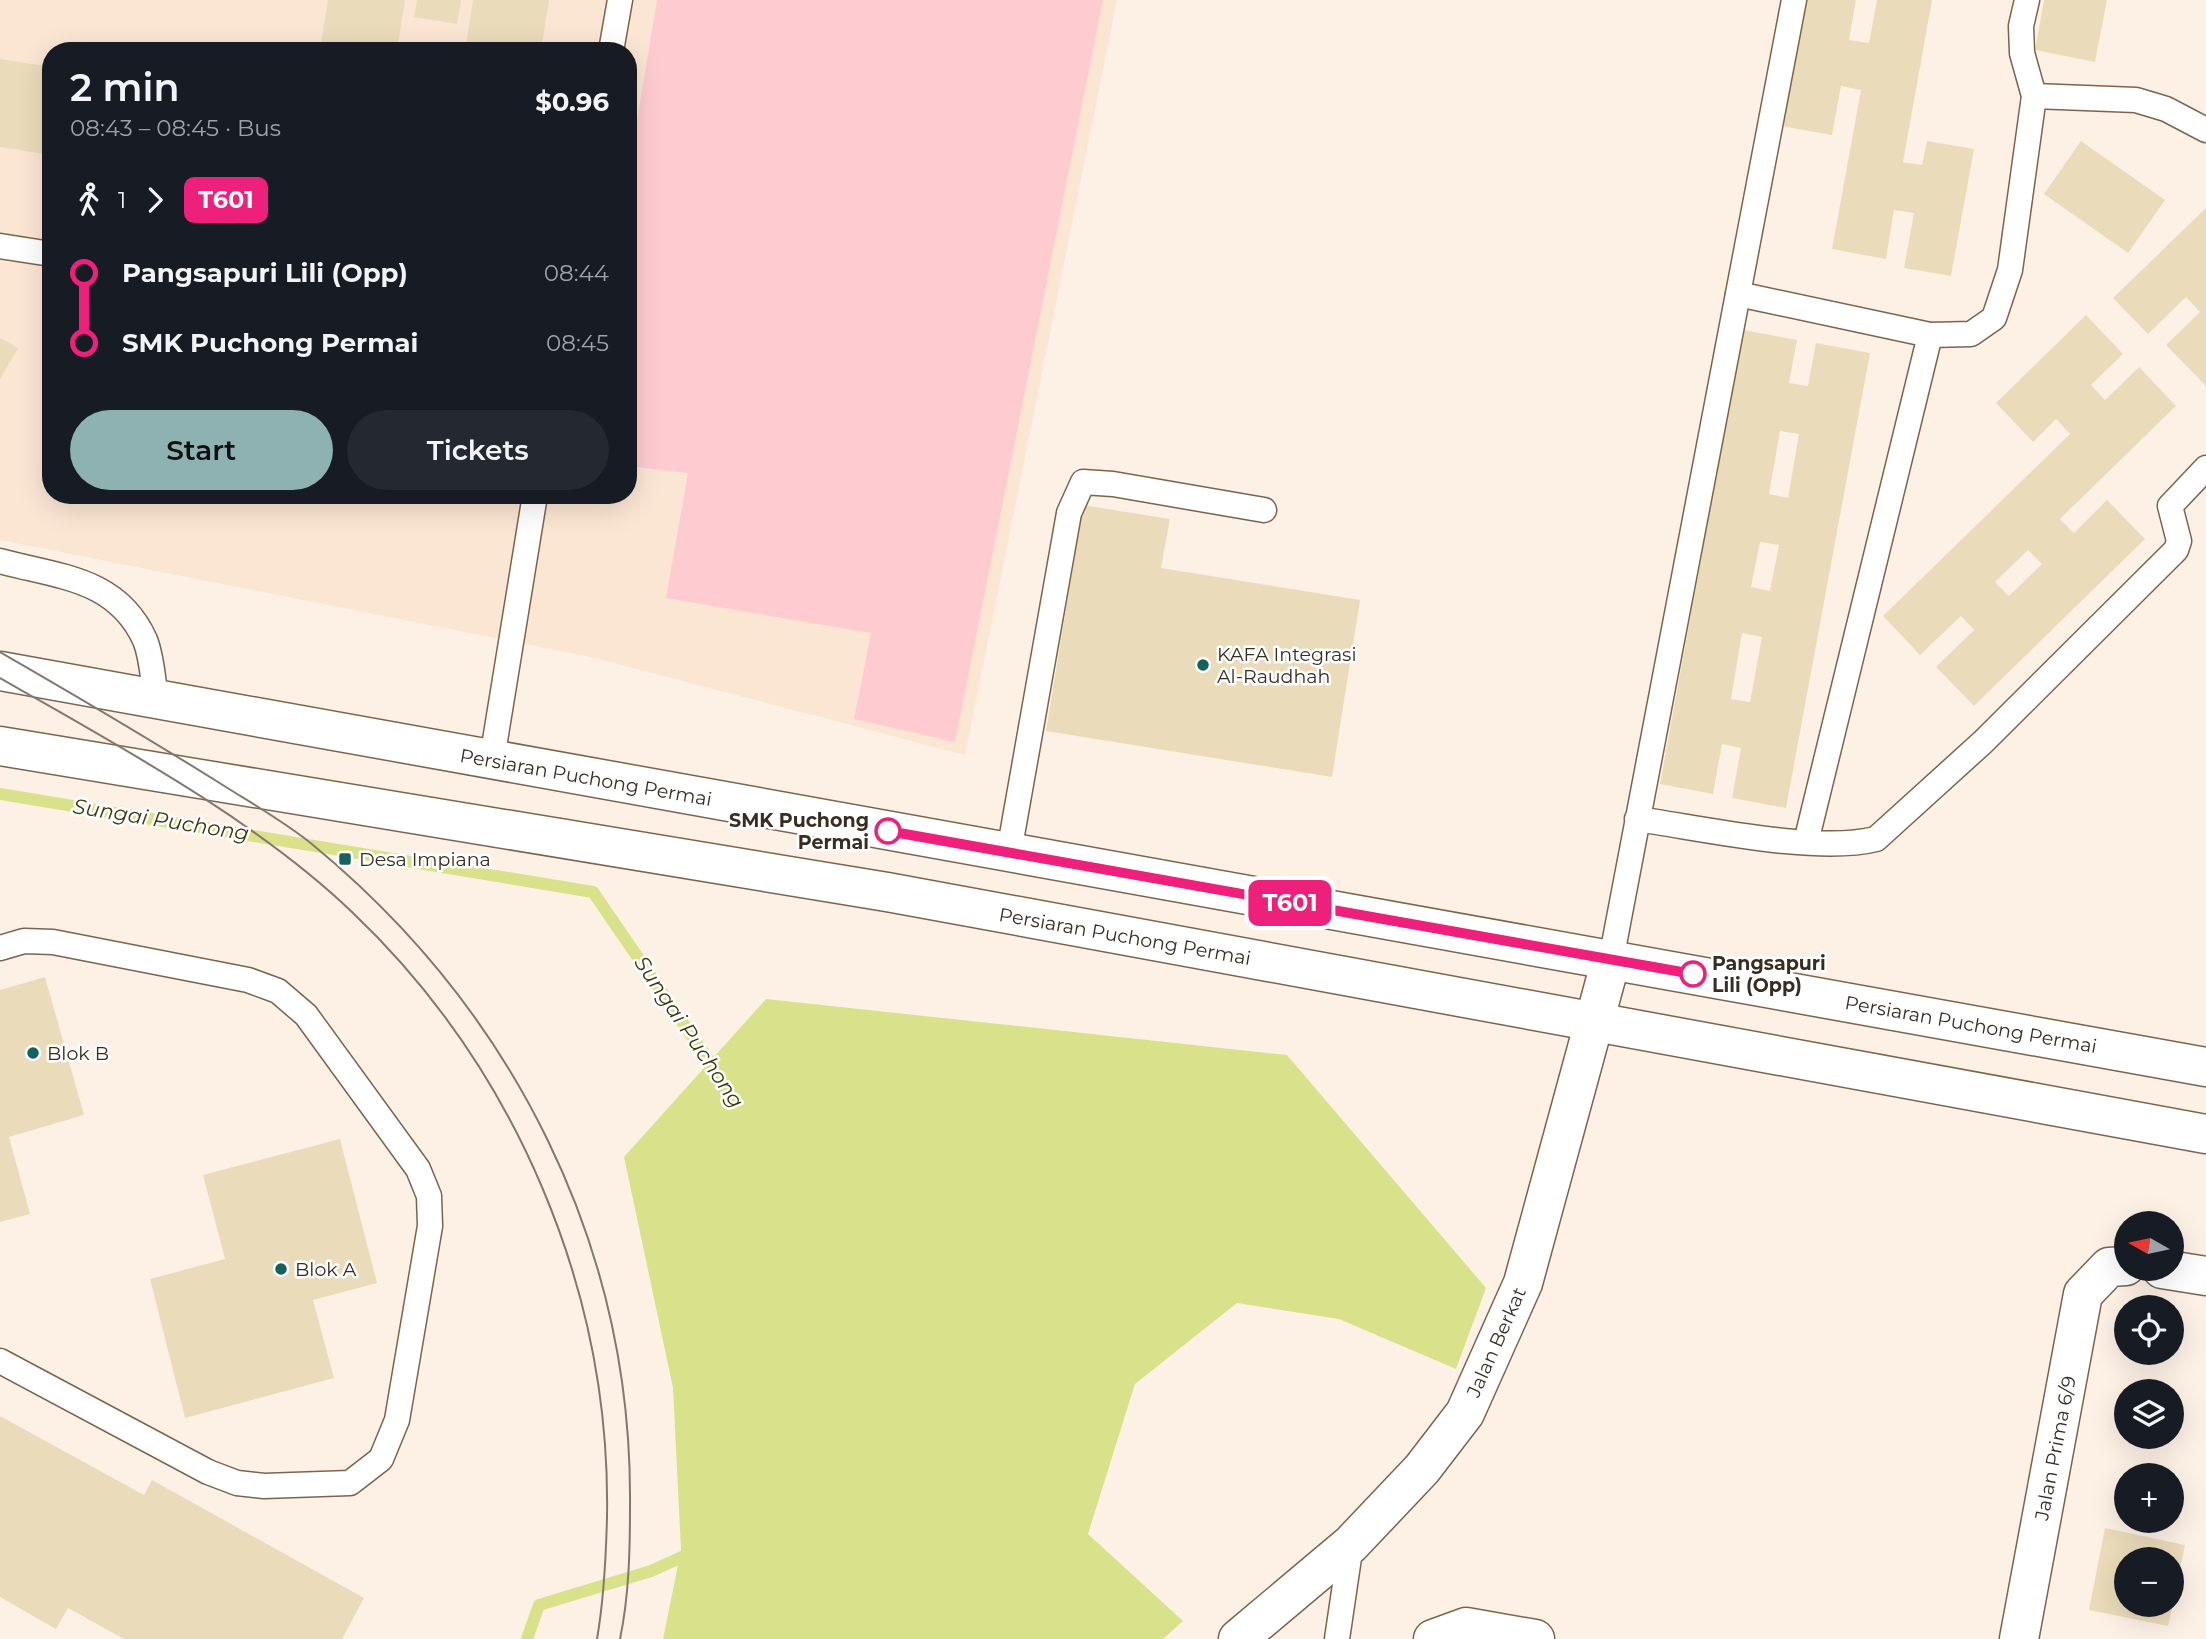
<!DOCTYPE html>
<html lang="en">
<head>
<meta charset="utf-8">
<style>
	:root { --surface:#171b24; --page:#242831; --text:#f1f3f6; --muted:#9ea1a6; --accent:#8eb2b2 }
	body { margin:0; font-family:Montserrat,sans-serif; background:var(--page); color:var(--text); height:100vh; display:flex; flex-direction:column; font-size:26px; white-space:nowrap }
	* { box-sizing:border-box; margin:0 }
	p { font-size:23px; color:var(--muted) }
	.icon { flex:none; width:38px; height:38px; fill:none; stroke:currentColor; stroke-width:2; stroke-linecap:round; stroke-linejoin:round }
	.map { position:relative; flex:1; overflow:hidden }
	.drawer { position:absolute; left:42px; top:42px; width:595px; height:462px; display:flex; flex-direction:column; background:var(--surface); border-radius:28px; box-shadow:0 7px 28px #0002 }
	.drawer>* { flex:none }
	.badge { padding:0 14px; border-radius:10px; font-size:24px; line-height:46px }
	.needle { width:46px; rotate:279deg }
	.tools { position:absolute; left:2114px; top:1211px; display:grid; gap:14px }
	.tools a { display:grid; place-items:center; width:70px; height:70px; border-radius:50%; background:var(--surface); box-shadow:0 7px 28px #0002; font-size:35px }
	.map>.badge { position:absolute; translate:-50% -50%; box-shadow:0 0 0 4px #fff }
	.legs { display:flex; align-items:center; gap:10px; height:77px; padding:0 28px; font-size:23px }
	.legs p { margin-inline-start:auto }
	.head { display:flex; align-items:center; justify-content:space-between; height:119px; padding:0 28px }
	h1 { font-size:38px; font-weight:600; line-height:52px }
	.action { display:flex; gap:14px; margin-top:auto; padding:14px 28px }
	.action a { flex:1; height:80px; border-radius:42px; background:var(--accent); color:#111; font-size:28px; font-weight:600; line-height:80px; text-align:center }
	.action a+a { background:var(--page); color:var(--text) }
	ul { padding:0 28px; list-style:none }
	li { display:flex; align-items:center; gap:24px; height:70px; font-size:26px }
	li i { display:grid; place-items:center; width:10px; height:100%; margin:0 9px; background:currentColor }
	li i::after { content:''; width:18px; height:18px; margin:-9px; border:5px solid; border-radius:50%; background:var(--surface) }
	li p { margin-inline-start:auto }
	li:first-child i { background:linear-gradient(#0000 50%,currentColor 0) }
	li:last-child i { background:linear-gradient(currentColor 50%,#0000 0) }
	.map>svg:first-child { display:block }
	.built { fill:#fbe5d3; fill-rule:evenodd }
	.green { fill:#fecbd0 }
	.water { fill:#d9e28a }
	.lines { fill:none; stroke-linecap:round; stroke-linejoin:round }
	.stream { stroke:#d9e28a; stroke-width:12 }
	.building { fill:#eadcba; fill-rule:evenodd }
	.service-casing { stroke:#7d634c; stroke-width:27 }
	.minor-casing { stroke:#7d634c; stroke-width:41 }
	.tertiary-casing { stroke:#7d634c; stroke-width:41 }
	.secondary-casing { stroke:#7d634c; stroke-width:41 }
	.service { stroke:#fff; stroke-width:24 }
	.minor { stroke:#fff; stroke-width:38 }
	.tertiary { stroke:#fff; stroke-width:38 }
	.secondary { stroke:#fff; stroke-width:38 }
	.tram { stroke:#84786e; stroke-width:2 }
	.line-1-casing { stroke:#fff; stroke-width:16 }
	.line-1 { stroke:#ed207b; stroke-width:10 }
	.poi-dot { fill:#14625e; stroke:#fff; stroke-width:2.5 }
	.stop-1-dot { fill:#fff; stroke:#ed207b; stroke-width:3.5 }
	.labels { text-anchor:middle; stroke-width:5; stroke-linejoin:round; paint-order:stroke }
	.poi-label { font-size:19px; fill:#392d23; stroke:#fff; text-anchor:start }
	.street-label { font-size:19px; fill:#392d23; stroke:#fff }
	.stop-label { font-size:19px; font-weight:bold; fill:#392d23; stroke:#fff; text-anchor:end }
	.water-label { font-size:21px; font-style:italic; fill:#363913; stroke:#fff }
</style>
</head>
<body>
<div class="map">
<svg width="2206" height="1639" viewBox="0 0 2206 1639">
	<rect width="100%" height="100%" fill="#fdf1e6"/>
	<path class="built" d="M 0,0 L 1117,0 L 965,755 L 591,657 L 0,540 ZM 51,51 L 628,51 L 628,495 L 51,495 Z"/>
	<path class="green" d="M 657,0 L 1103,0 L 955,742 L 854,719 L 871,633 L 666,598 L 688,473 L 628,466 L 628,174 Z"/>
	<path class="water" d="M 766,999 L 1287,1055 L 1486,1288 L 1456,1369 L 1339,1319 L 1237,1303 L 1135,1384 L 1088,1534 L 1183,1621 L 1163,1639 L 663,1639 L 681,1550 L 673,1388 L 624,1157 Z"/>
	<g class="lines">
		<g class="stream">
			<path d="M 0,794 L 593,892 L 718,1074"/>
			<path d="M 527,1639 L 539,1605 L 651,1571 L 693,1552"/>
		</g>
	</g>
	<g class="building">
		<path d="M 328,0 L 405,0 L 397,51 L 320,51 Z"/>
		<path d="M 417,0 L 461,0 L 457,24 L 414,17 Z"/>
		<path d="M 473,0 L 549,0 L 541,51 L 465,51 Z"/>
		<path d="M 1803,0 L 1856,0 L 1849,40 L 1869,43 L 1877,0 L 1932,0 L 1903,162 L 1922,165 L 1927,141 L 1974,149 L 1951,276 L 1904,268 L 1914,213 L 1894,210 L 1886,259 L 1832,249 L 1861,90 L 1841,86 L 1832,135 L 1781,126 Z"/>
		<path d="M 2044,0 L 2107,0 L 2095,62 L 2035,50 Z"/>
		<path d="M 0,59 L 51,67 L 51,155 L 0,147 Z"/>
		<path d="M 2081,141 L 2165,200 L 2128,253 L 2044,194 Z"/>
		<path d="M 2206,208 L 2206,386 L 2166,345 L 2200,312 L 2186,297 L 2148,334 L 2113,298 Z"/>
		<path d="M 2086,315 L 2123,354 L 2091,385 L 2105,400 L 2139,367 L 2176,406 L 2060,519 L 2074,533 L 2107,500 L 2145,539 L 1974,706 L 1936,667 L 1974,630 L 1961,616 L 1920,655 L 1883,616 L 2070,434 L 2056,419 L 2033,442 L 1996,403 ZM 2028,550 L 2042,564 L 2009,596 L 1995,582 Z"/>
		<path d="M 1743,330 L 1797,340 L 1789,383 L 1808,386 L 1816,343 L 1870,353 L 1786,808 L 1732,798 L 1741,748 L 1722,744 L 1713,794 L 1660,784 ZM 1780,431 L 1799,434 L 1788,498 L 1769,494 ZM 1760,542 L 1779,545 L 1770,591 L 1751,587 ZM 1742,633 L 1762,637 L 1750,702 L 1731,699 Z"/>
		<path d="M 0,338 L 18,348 L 0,379 Z"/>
		<path d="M 1083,505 L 1170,519 L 1161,568 L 1360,600 L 1332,777 L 1046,731 Z"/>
		<path d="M 45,977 L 84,1115 L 9,1137 L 30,1214 L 0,1222 L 0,990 Z"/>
		<path d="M 340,1139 L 377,1283 L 313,1300 L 334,1378 L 185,1418 L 150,1279 L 225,1259 L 203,1175 Z"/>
		<path d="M 0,1416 L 144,1495 L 152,1480 L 364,1598 L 342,1639 L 124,1639 L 68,1608 L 56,1629 L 0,1597 Z"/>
		<path d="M 2105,1528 L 2185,1545 L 2173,1604 L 2172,1559 L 2126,1559 L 2126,1605 L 2173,1605 L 2168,1626 L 2089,1610 Z"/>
	</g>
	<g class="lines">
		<defs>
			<g id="service">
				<path d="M 611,51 L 620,0"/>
				<path d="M 2034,96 L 2136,100 L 2166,109 L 2206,130"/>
				<path d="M 0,246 L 51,254"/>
				<path d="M 1738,294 L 1930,335 L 1971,334 L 1994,318 L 2010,270 L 2034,96 L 2022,53 L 2021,26 L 2027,0"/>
				<path d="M 0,561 C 59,577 117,578 145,640 C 152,657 153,681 156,699"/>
				<path d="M 492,759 L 535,495"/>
				<path d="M 1637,819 C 1701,828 1816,854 1876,839 L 1983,742 L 2176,550 L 2179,541 L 2170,506 L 2206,468"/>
				<path d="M 1806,842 L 1930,335"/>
				<path d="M 1009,852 L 1069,513 L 1083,482 L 1113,484 L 1264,510"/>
				<path d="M 0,948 L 24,941 L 53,942 L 248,980 L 278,991 L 306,1015 L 418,1169 L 429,1196 L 430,1226 L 397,1420 L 381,1459 L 350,1483 L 264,1486 L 237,1483 L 208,1472 L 0,1361"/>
				<path d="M 1611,960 L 1794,0"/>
				<path d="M 1337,1639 L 1351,1544"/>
			</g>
			<g id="minor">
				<path d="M 2162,1269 L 2206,1276"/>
				<path d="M 1433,1639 L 1466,1627 L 1535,1639"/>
				<path d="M 2019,1639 L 2083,1294 L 2109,1267 L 2126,1266"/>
			</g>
			<path id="tertiary" d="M 1238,1639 L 1351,1544 L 1422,1469 L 1465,1413 L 1523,1283 L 1611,960"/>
			<g id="secondary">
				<path d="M 0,671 L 2206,1067"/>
				<path d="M 0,746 L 887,892 L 2206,1134"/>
			</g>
		</defs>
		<use href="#service" class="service-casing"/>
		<use href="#minor" class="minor-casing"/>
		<use href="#tertiary" class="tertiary-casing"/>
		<use href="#secondary" class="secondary-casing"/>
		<use href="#service" class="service"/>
		<use href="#minor" class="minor"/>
		<use href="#tertiary" class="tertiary"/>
		<use href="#secondary" class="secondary"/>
		<g class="tram">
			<path d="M 0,652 C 73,694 146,737 218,782 C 249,802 284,821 313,845 C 513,1010 633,1246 630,1507 C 630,1550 629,1596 620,1639"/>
			<path d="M 0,678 C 117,745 255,819 352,912 C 516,1068 611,1291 607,1517 C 606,1557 604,1599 597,1639"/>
		</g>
	</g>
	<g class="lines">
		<defs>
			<path id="line-1" d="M 888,831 L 1693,974"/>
		</defs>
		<use href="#line-1" class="line-1-casing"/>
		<use href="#line-1" class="line-1"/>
	</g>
	<g class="poi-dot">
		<circle cx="1203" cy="665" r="7"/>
		<rect x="338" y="852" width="14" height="14" rx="3.5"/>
		<circle cx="33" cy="1053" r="7"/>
		<circle cx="281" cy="1269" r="7"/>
	</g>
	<g class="stop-1-dot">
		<circle cx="888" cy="831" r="12"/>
		<circle cx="1693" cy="974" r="12"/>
	</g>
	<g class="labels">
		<g class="poi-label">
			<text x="1217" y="661">KAFA Integrasi<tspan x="1217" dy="22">Al-Raudhah</tspan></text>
			<text x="359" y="866">Desa Impiana</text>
			<text x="47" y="1060">Blok B</text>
			<text x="295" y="1276">Blok A</text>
		</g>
		<g class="street-label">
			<text transform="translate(586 777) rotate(10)" y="7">Persiaran Puchong Permai</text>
			<text transform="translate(1125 936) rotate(10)" y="7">Persiaran Puchong Permai</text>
			<text transform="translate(1971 1024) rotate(10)" y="7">Persiaran Puchong Permai</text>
			<text transform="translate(1496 1342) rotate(-66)" y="7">Jalan Berkat</text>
			<text transform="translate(2055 1448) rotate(-79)" y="7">Jalan Prima 6/9</text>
		</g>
		<g class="stop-label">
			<text x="869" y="827">SMK Puchong<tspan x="869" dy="22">Permai</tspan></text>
			<text x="1712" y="970" text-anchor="start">Pangsapuri<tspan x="1712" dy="22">Lili (Opp)</tspan></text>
		</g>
		<g class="water-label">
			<text transform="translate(161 820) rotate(9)" y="7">Sungai Puchong</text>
			<text transform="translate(689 1032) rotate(56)" y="7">Sungai Puchong</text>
		</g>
	</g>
</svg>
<div class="tools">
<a><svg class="needle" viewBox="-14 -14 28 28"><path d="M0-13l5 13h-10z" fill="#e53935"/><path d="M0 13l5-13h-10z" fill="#9ea1a6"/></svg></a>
<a><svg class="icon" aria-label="locate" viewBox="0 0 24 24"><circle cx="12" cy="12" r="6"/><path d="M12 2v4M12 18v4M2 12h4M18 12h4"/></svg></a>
<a><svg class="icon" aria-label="layers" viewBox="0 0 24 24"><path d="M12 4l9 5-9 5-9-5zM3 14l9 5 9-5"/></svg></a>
<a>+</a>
<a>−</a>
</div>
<b class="badge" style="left:1290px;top:903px;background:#ed207b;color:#fff">T601</b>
<section class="drawer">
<div class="head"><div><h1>2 min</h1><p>08:43 – 08:45 · Bus</p></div><b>$0.96</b></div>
<div class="legs"><svg class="icon" aria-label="walk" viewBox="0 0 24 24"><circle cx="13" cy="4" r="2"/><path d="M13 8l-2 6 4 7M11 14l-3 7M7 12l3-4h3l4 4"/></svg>1<svg class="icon" aria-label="forward" viewBox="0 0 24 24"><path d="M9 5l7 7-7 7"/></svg><b class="badge" style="background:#ed207b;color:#fff">T601</b></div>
<ul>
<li><i style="color:#ed207b"></i><b>Pangsapuri Lili (Opp)</b><p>08:44</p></li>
<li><i style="color:#ed207b"></i><b>SMK Puchong Permai</b><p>08:45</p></li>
</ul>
<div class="action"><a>Start</a><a>Tickets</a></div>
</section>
</div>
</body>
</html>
